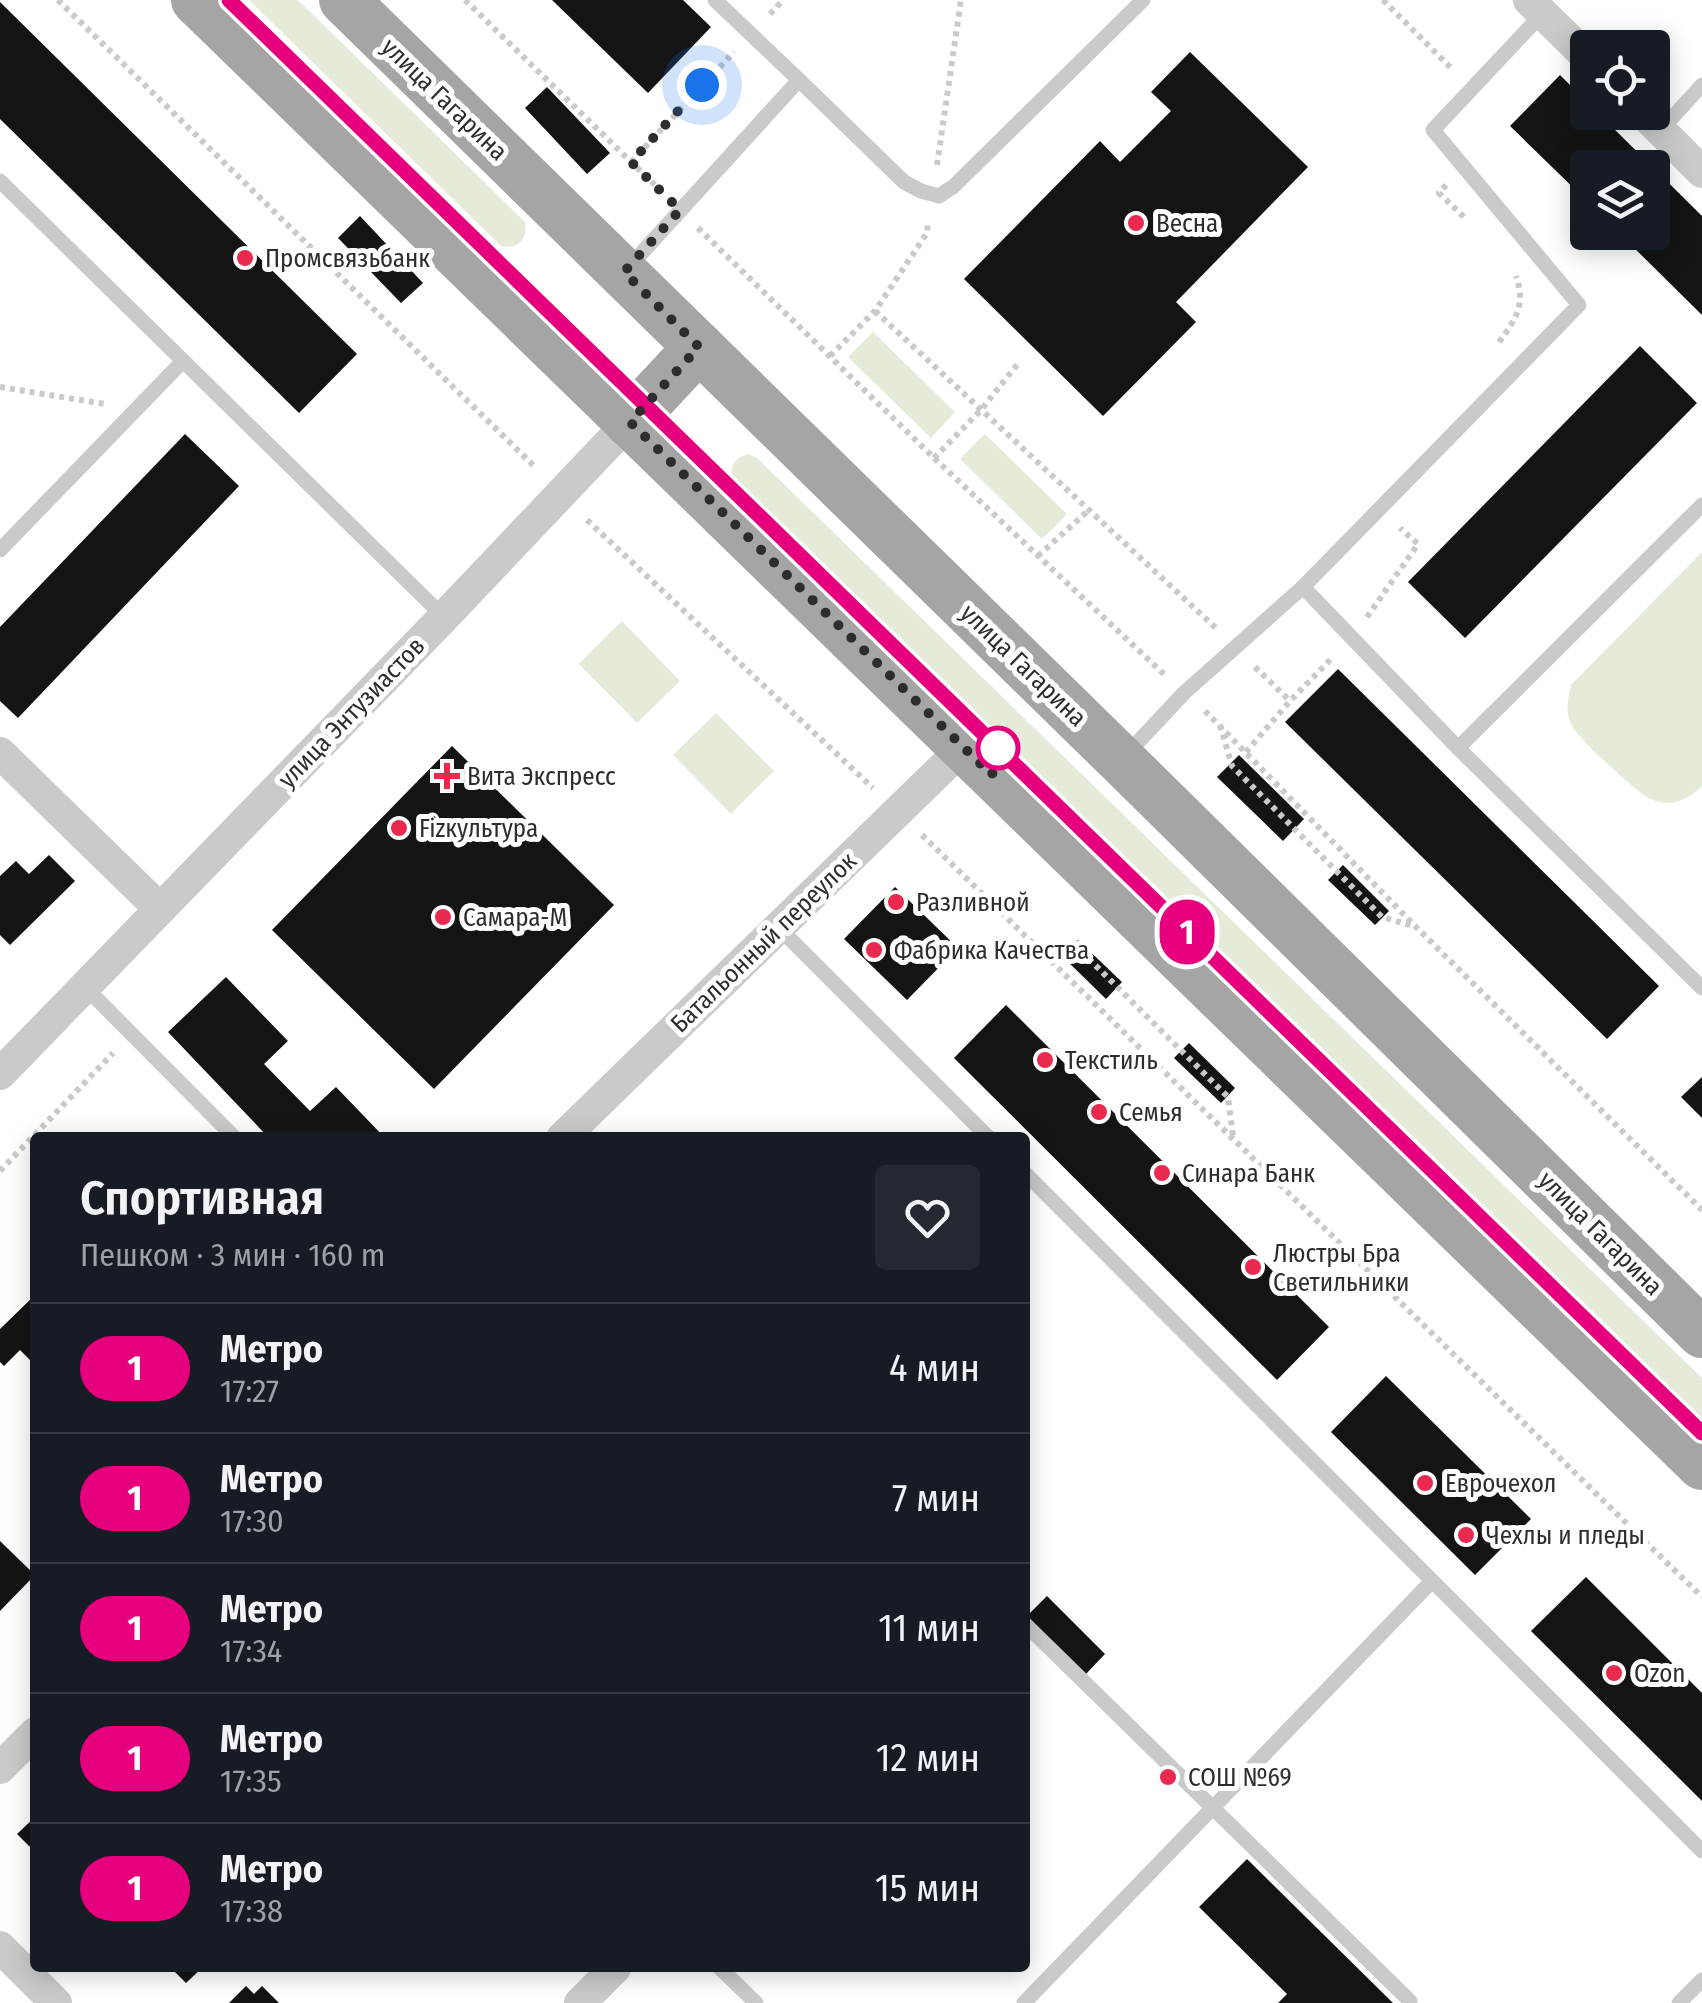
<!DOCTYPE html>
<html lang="ru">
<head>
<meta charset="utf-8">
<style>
	:root { --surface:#171b24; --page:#242831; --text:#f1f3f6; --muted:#9ea1a6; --line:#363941 }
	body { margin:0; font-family:"Fira Sans Condensed",sans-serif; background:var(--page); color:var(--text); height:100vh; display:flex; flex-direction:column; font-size:38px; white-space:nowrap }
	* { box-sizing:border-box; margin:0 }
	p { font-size:32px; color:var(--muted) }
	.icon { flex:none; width:55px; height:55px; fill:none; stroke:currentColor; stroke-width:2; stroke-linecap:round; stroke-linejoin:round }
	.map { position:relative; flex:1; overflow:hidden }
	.panel { position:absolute; left:30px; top:1132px; width:1000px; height:840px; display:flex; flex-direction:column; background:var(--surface); border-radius:10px; box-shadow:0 5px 25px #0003 }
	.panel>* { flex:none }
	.badge { padding:0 20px; border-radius:32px; font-size:35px; line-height:65px }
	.fabs { position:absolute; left:1570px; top:30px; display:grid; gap:20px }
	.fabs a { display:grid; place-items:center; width:100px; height:100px; border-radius:10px; background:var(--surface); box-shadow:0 5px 25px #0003; font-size:50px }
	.you { position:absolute; width:50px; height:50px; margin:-25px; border:8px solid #fff; border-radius:50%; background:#1a73e8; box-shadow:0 0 0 15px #1a73e833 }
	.map>.badge { position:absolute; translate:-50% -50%; box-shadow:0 0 0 5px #fff }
	.round { display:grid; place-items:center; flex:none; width:105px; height:105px; border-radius:10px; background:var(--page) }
	.summary { display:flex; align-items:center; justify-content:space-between; height:170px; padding:0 50px }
	h1 { font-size:48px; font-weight:600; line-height:75px }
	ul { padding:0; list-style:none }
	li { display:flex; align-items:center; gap:30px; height:130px; padding:0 50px; border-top:2px solid var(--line) }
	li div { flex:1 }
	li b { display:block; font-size:38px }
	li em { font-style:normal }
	li .badge { min-width:110px; font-weight:700; text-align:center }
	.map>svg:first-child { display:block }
	.green { fill:#e5ebd9 }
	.building { fill:#141414 }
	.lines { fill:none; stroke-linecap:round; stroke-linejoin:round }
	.path { stroke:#cacaca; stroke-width:6; stroke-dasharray:5 5; stroke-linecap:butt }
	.service { stroke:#cacaca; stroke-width:15 }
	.minor { stroke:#cacaca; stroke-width:32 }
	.primary { stroke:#a5a5a5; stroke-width:50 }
	.line-casing { stroke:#fff; stroke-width:22 }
	.line { stroke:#e6007e; stroke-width:15 }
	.walk { stroke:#2d2d2d; stroke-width:10; stroke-dasharray:0 18 }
	.poi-dot { fill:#ea294e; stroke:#fff; stroke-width:4 }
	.stop-dot { fill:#fff; stroke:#e6007e; stroke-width:5 }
	.labels { text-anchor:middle; stroke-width:10; stroke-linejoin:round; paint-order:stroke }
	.street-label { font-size:25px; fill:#2d2d2d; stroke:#fff }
	.poi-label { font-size:25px; fill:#2d2d2d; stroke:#fff; text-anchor:start }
</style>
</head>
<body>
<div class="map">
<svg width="1702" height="2003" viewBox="0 0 1702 2003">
	<rect width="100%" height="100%" fill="#fff"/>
	<g class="green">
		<path d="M 249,0 L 298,0 L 525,222 C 528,239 518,250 501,246 Z"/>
		<path d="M 873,332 L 955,412 L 931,438 L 848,357 Z"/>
		<path d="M 985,434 L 1067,514 L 1042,539 L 960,459 Z"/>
		<path d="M 749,454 L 757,458 L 1702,1378 L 1702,1425 L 734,481 C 728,468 734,457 749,454 Z"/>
		<path d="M 1702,552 L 1702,786 C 1694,795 1680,803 1667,803 C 1660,803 1650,799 1645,796 C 1630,785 1577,738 1571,724 C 1565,711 1568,698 1571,685 Z"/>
		<path d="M 622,621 L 680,681 L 637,723 L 579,664 Z"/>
		<path d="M 716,713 L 774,771 L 731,814 L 673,755 Z"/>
	</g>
	<g class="building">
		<path d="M 552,0 L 683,0 L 711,27 L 648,93 Z"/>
		<path d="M 0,2 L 357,354 L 299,413 L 0,119 Z"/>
		<path d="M 1190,52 L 1308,167 L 1176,302 L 1196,322 L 1103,416 L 964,279 L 1100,141 L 1120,162 L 1171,111 L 1151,92 Z"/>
		<path d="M 1560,75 L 1588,103 L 1588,112 L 1597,112 L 1702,216 L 1702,315 L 1618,232 L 1652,232 L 1652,168 L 1588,168 L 1588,202 L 1510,126 Z"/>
		<path d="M 547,87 L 610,153 L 587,174 L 525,108 Z"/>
		<path d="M 360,216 L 423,283 L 401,303 L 338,238 Z"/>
		<path d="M 1640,346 L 1697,403 L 1465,638 L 1408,582 Z"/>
		<path d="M 185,434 L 239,486 L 18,718 L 0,701 L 0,627 Z"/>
		<path d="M 1338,669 L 1659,986 L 1607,1039 L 1285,722 Z"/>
		<path d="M 452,746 L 614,905 L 434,1089 L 272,930 Z"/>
		<path d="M 1239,755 L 1304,819 L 1283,841 L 1217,777 Z"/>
		<path d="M 49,855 L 75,881 L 10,945 L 0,935 L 0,876 L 16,861 L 29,874 Z"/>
		<path d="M 1343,865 L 1389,911 L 1375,925 L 1328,880 Z"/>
		<path d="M 895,887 L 958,948 L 907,1000 L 844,939 Z"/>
		<path d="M 1078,940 L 1122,982 L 1106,999 L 1062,956 Z"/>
		<path d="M 226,977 L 288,1041 L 264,1064 L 310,1111 L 336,1087 L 385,1138 L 269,1138 L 168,1032 Z"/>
		<path d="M 1006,1005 L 1329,1327 L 1277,1380 L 954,1058 Z"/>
		<path d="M 1189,1043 L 1235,1088 L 1221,1103 L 1174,1058 Z"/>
		<path d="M 1702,1077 L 1702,1118 L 1681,1097 Z"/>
		<path d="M 35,1295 L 35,1361 L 33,1363 L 20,1350 L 4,1366 L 0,1362 L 0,1329 Z"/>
		<path d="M 1386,1376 L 1531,1519 L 1475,1575 L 1331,1432 Z"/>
		<path d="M 0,1541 L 35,1575 L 0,1611 Z"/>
		<path d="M 1586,1577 L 1702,1693 L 1702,1801 L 1531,1631 Z"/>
		<path d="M 1047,1596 L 1105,1654 L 1084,1676 L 1025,1618 Z"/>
		<path d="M 35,1817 L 35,1852 L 17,1834 Z"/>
		<path d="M 1247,1859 L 1393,2003 L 1278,2003 L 1287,1994 L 1199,1907 Z"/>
		<path d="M 171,1968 L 202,1968 L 186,1983 Z"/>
		<path d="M 246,1986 L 254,1994 L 262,1986 L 279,2003 L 229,2003 Z"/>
	</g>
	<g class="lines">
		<g class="path">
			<path d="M 58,0 L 536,468"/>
			<path d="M 465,0 L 661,191"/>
			<path d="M 1383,0 L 1453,70"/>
			<path d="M 770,14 L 783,0"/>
			<path d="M 631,162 L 734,52"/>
			<path d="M 937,165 L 961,0"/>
			<path d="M 1446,185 L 1439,193 L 1466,219"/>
			<path d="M 698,228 L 934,458 L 1166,676"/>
			<path d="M 875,311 L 1218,630"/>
			<path d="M 1499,342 C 1516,319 1526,305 1516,276"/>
			<path d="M 830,356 L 875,311 L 927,233 L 928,222"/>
			<path d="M 0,387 L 105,404"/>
			<path d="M 934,458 L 981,410 L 1020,361"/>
			<path d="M 587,520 L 873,788"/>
			<path d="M 1038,556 L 1090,509"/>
			<path d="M 1367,617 L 1418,544 L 1400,528"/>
			<path d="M 1255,667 L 1290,701"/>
			<path d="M 1205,711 L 1417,928 L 1702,1210"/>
			<path d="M 1220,725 L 1232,766 L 1382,917 L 1413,926"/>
			<path d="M 1246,752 L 1290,701 L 1333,657"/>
			<path d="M 922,835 L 1702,1597"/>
			<path d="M 1033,945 L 1078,948 L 1228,1097 L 1233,1136"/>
			<path d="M 0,1171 L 113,1053"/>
		</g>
		<g class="service">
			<path d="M 715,0 L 799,80"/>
			<path d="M 1660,131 L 1702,85"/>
			<path d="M 0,181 L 444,617"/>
			<path d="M 628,268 L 799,80 L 904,182 L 921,191 L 939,196 L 954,186 L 1143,0"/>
			<path d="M 0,550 L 183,361"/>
			<path d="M 1303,587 L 1458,748 L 1702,988"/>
			<path d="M 1458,748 L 1702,505"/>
			<path d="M 1124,757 L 1184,693 L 1303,587 L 1579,305 L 1433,130 L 1543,13"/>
			<path d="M 778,927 L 989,1138"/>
			<path d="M 85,987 L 235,1138"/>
			<path d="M 1025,1173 L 1702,1851"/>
			<path d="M 1025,1624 L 1410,2001"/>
			<path d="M 720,1968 L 756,2003"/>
			<path d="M 1024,2003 L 1432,1581"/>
			<path d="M 1679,2003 L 1702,1980"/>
		</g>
		<g class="minor">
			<path d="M 1529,0 L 1588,58"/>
			<path d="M 1642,112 L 1702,172"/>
			<path d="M 0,753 L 160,909"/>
			<path d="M 0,1074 L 444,617 L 629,422"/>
			<path d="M 562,1138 L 964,747"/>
			<path d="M 0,1768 L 35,1733"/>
			<path d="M 0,1947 L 56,2003"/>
			<path d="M 580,2003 L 615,1968"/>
		</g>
		<g class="primary">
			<path d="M 196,0 L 1702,1465"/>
			<path d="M 344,0 L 1121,760 L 1702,1333"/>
			<path d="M 629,422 L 699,347"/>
		</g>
	</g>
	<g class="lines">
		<defs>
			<path id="line" d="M 229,0 L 1702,1433"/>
		</defs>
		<use href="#line" class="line-casing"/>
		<use href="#line" class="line"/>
		<path class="walk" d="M 702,85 L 631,162 L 680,210 L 624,272 L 699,347 L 630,422 L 992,775 L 998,748"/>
	</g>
	<g class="poi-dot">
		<circle cx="1136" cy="223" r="10"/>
		<circle cx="245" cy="258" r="10"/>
		<path d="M442 761h10v10h10v10h-10v10h-10v-10h-10v-10h10z"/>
		<circle cx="399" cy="828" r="10"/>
		<circle cx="896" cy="902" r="10"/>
		<circle cx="443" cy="917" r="10"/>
		<circle cx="874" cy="950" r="10"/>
		<circle cx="1045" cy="1060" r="10"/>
		<circle cx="1099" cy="1112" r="10"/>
		<circle cx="1162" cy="1173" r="10"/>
		<circle cx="1253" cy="1267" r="10"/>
		<circle cx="1425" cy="1483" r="10"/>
		<circle cx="1466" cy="1535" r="10"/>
		<circle cx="1614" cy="1673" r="10"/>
		<circle cx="1168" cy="1777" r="10"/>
	</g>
	<circle class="stop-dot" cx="998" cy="748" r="20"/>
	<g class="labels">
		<g class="street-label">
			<text transform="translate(445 99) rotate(44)" y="9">улица Гагарина</text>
			<text transform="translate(1024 665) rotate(44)" y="9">улица Гагарина</text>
			<text transform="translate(351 712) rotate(-46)" y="9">улица Энтузиастов</text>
			<text transform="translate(763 942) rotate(-44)" y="9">Батальонный переулок</text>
			<text transform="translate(1601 1233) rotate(45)" y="9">улица Гагарина</text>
		</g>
		<g class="poi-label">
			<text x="1156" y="232">Весна</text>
			<text x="265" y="267">Промсвязьбанк</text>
			<text x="467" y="785">Вита Экспресс</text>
			<text x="419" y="837">Fizкультура</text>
			<text x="916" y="911">Разливной</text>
			<text x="463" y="926">Самара-М</text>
			<text x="894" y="959">Фабрика Качества</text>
			<text x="1065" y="1069">Текстиль</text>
			<text x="1119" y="1121">Семья</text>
			<text x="1182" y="1182">Синара Банк</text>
			<text x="1273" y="1262">Люстры Бра<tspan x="1273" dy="29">Светильники</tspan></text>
			<text x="1445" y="1492">Еврочехол</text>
			<text x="1486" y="1544">Чехлы и пледы</text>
			<text x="1634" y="1682">Ozon</text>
			<text x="1188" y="1786">СОШ №69</text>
		</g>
	</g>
</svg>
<div class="fabs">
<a><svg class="icon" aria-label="locate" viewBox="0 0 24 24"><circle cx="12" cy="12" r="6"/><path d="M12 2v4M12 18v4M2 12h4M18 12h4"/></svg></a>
<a><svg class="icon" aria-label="layers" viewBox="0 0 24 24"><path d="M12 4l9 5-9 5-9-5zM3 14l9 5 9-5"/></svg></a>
</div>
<div class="you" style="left:702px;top:85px"></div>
<b class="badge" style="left:1187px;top:932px;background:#e6007e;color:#fff">1</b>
<section class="panel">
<div class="summary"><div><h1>Спортивная</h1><p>Пешком · 3 мин · 160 m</p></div><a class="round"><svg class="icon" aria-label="heart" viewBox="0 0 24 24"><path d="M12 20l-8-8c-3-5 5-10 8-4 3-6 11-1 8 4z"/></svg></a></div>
<ul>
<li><span class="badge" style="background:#e6007e;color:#fff">1</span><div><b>Метро</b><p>17:27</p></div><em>4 мин</em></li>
<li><span class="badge" style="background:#e6007e;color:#fff">1</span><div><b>Метро</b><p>17:30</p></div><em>7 мин</em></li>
<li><span class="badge" style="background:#e6007e;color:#fff">1</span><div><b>Метро</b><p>17:34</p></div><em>11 мин</em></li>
<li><span class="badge" style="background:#e6007e;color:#fff">1</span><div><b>Метро</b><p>17:35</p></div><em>12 мин</em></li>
<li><span class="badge" style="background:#e6007e;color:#fff">1</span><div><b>Метро</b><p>17:38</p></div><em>15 мин</em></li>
</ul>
</section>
</div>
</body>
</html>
